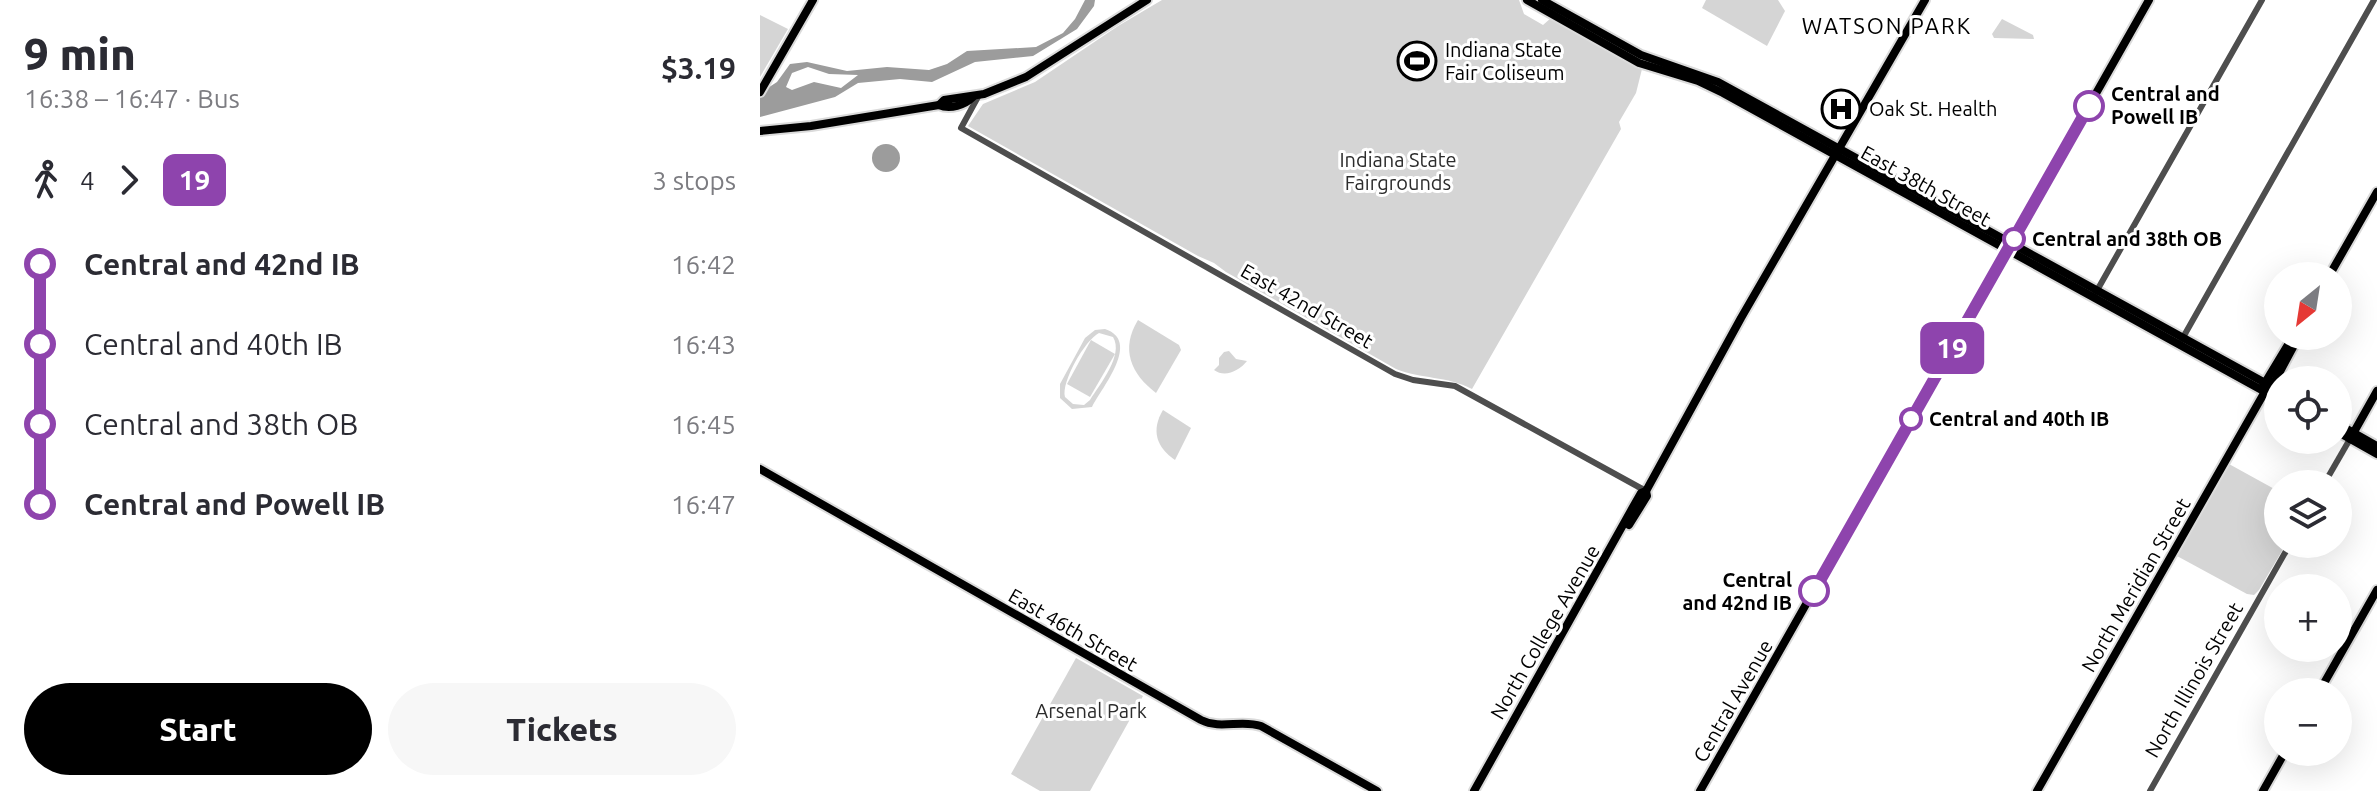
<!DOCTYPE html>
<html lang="en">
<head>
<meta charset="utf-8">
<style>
	:root { --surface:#fff; --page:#f7f7f7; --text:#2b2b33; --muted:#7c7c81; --accent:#000 }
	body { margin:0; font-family:Ubuntu,sans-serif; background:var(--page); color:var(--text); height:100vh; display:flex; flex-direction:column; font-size:30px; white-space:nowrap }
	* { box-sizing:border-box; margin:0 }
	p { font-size:26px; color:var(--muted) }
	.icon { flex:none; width:44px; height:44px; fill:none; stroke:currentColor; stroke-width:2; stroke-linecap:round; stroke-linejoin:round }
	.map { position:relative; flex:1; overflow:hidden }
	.drawer { display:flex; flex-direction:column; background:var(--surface); width:760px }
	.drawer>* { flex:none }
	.badge { padding:0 16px; border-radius:12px; font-size:28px; line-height:52px }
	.needle { width:52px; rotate:210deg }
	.controls { position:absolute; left:1504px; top:262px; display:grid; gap:16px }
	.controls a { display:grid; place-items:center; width:88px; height:88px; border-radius:50%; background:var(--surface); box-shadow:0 8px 32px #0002; font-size:40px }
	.map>.badge { position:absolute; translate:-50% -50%; box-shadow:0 0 0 4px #fff }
	.legs { display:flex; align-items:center; gap:12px; height:88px; padding:0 24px; font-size:26px }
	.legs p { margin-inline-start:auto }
	.overview { display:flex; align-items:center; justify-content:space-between; height:136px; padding:0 24px }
	h1 { font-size:44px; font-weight:800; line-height:60px }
	.action { display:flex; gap:16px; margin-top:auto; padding:16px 24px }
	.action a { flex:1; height:92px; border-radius:48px; background:var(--accent); color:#fff; font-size:32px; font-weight:800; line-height:92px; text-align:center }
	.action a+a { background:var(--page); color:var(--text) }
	ul { padding:0 24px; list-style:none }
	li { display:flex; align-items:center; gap:28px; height:80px; font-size:30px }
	li i { display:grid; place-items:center; width:12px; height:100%; margin:0 10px; background:currentColor }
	li i::after { content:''; width:20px; height:20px; margin:-10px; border:6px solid; border-radius:50%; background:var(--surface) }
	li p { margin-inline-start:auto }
	li:first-child i { background:linear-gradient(#0000 50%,currentColor 0) }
	li:last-child i { background:linear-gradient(currentColor 50%,#0000 0) }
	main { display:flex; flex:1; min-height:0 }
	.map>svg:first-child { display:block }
	.green { fill:#d5d5d5; fill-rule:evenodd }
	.water { fill:#9c9c9c; fill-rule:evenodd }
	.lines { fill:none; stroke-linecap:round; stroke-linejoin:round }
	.major-casing { stroke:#dbdbdb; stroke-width:12 }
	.minor { stroke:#4e4e4e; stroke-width:6 }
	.major { stroke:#000; stroke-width:8 }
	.line-1-casing { stroke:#fff; stroke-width:18 }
	.line-1 { stroke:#8e44ad; stroke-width:12 }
	.stop-1-dot { fill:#fff; stroke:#8e44ad; stroke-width:4 }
	.labels { text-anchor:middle; stroke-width:6; stroke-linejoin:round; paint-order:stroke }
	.poi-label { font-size:20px; fill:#000; stroke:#fff; text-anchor:start }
	.stop-label { font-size:20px; font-weight:bold; fill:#000; stroke:#fff; text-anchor:start }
	.park-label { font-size:20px; fill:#2c2c2c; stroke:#fff }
	.street-label { font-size:20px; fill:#000; stroke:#fff }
	.neighbourhood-label { font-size:22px; letter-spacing:2px; fill:#000; stroke:#fff }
</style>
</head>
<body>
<main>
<section class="drawer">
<div class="overview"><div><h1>9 min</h1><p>16:38 – 16:47 · Bus</p></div><b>$3.19</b></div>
<div class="legs"><svg class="icon" aria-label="walk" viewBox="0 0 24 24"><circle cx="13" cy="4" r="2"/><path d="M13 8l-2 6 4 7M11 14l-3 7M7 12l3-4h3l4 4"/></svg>4<svg class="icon" aria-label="forward" viewBox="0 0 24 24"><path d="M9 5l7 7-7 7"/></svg><b class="badge" style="background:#8e44ad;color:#fff">19</b><p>3 stops</p></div>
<ul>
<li><i style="color:#8e44ad"></i><b>Central and 42nd IB</b><p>16:42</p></li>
<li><i style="color:#8e44ad"></i><span>Central and 40th IB</span><p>16:43</p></li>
<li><i style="color:#8e44ad"></i><span>Central and 38th OB</span><p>16:45</p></li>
<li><i style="color:#8e44ad"></i><b>Central and Powell IB</b><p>16:47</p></li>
</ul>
<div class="action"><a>Start</a><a>Tickets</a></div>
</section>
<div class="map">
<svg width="1617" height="791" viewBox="0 0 1617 791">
	<rect width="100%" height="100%" fill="#fff"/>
	<g class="green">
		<path d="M 402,0 L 759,0 L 764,14 L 783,25 L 791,18 L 882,69 L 876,93 L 859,122 L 861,129 L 712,389 C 687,376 661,379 636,369 L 466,272 L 454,263 L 438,256 L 208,126 L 223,104 L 275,82 L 358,26 Z"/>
		<path d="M 946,0 L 1018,0 L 1025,11 L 1007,46 L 942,8 Z"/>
		<path d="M 0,15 L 28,29 L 0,77 Z"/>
		<path d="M 1242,19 L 1273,35 L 1274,39 L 1234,38 L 1232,34 Z"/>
		<path d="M 378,320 L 419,345 L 421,350 L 396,393 C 371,374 360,349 378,320 Z"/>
		<path d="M 345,329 C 381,341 343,386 332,407 L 312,409 L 300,398 L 300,384 L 325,338 L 335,330 ZM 339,333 L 353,337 C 364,355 340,384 330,400 L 324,405 L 313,404 L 305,397 C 301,382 325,340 339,333 Z"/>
		<path d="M 331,340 L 355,354 L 330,397 L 307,384 Z"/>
		<path d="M 464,352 L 469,351 L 476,359 L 487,361 C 479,371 465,378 454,370 L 459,365 L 459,358 Z"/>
		<path d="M 403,410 L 431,428 L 415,460 C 396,447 391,430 403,410 Z"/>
		<path d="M 1469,464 L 1518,491 L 1518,544 L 1526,544 L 1499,590 L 1494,595 L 1487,594 L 1417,556 Z"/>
		<path d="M 316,658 L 383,696 L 330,791 L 280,791 L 251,774 Z"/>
	</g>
	<g class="water">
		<path d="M 325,0 L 335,0 L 334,6 L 317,29 L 273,56 L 215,62 L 172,82 L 140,79 L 98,83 L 75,97 L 0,117 L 0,93 L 17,82 L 30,64 L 47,62 L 87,71 L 127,67 L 169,70 L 187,64 L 207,51 L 276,47 L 303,33 L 315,19 ZM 48,67 L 69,74 L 98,75 L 81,88 L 54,82 L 32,90 L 26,87 L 32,73 Z"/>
		<circle cx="126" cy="158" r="14"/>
	</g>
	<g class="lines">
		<defs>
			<g id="major">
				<path d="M 767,0 L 879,63 L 938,81 L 963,93 L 1518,399"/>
				<path d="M 782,0 L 881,55 L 958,82 L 1518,390"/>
				<path d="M 0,92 L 53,0"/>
				<path d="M 179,105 L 184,100 L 224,94 L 266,77 L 387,0"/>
				<path d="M 0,131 L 51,126 L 179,105 C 190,110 205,105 213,97"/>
				<path d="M 1569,276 L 1617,192"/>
				<path d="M 1503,386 L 1529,343"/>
				<path d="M 1578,424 L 1617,446"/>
				<path d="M 1578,432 L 1617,454"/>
				<path d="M 1590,439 L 1617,391"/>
				<path d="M 0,469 L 441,720 C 461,730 481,719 501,726 L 617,791"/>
				<path d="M 869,525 L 887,496 L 886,491"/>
				<path d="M 1559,692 L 1617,590"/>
				<path d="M 714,791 L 873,507 L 881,493 L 886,491 L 981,318 L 1165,0"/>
				<path d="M 940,791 L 1389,0"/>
				<path d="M 1277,791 L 1503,395 L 1516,379 L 1539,336"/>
				<path d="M 1503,791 L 1525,752"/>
			</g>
		</defs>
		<use href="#major" class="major-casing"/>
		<g class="minor">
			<path d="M 219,95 L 201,128 L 635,374 L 653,380 L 695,386 L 886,491"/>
			<path d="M 1335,294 L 1502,0"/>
			<path d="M 1421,341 L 1614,0"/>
			<path d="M 1564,484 L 1590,439"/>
			<path d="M 1390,791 L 1530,544"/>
		</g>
		<use href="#major" class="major"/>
	</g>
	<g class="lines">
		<defs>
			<path id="line-1" d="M 1054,591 L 1329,106"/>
		</defs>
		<use href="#line-1" class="line-1-casing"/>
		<use href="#line-1" class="line-1"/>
	</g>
	<defs>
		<symbol id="stadium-ring" viewBox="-11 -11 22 22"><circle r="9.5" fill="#fff" stroke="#000" stroke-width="1.5"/><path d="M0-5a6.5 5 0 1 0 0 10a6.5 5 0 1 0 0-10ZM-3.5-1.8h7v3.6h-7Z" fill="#000"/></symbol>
		<symbol id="hospital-ring" viewBox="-11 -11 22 22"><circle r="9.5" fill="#fff" stroke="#000" stroke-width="1.5"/><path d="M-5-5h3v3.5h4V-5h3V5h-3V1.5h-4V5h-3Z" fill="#000"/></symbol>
	</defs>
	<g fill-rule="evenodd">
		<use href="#stadium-ring" x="635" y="39" width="44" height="44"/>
		<use href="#hospital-ring" x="1059" y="87" width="44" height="44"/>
	</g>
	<g class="stop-1-dot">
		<circle cx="1329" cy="106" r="14"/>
		<circle cx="1254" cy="239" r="10"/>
		<circle cx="1151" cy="419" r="10"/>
		<circle cx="1054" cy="591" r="14"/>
	</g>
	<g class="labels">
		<g class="poi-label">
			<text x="685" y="57">Indiana State<tspan x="685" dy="23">Fair Coliseum</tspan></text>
			<text x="1109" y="116">Oak St. Health</text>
		</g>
		<g class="stop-label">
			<text x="1351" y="101">Central and<tspan x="1351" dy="23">Powell IB</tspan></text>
			<text x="1272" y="246">Central and 38th OB</text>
			<text x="1169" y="426">Central and 40th IB</text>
			<text x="1032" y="587" text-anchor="end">Central<tspan x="1032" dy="23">and 42nd IB</tspan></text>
		</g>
		<g class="park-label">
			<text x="638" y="167">Indiana State<tspan x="638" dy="23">Fairgrounds</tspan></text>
			<text x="331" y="718">Arsenal Park</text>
		</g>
		<g class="street-label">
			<text transform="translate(1166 186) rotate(29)" y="7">East 38th Street</text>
			<text transform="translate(547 306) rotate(30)" y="7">East 42nd Street</text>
			<text transform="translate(1376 585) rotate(-60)" y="7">North Meridian Street</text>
			<text transform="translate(313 630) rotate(30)" y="7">East 46th Street</text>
			<text transform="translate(785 632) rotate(-60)" y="7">North College Avenue</text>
			<text transform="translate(1434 680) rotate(-60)" y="7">North Illinois Street</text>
			<text transform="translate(973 701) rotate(-60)" y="7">Central Avenue</text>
		</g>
		<g class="neighbourhood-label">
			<text x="1127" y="34">WATSON PARK</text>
		</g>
	</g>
</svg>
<div class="controls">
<a><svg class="needle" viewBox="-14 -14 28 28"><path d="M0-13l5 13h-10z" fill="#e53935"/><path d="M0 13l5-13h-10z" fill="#7c7c81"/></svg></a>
<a><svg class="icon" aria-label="locate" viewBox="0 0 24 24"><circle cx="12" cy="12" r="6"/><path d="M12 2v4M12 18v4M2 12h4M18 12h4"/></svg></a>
<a><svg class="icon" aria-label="layers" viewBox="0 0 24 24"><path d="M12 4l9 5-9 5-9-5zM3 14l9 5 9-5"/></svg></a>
<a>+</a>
<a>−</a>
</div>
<b class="badge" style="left:1192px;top:348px;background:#8e44ad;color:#fff">19</b>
</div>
</main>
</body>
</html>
